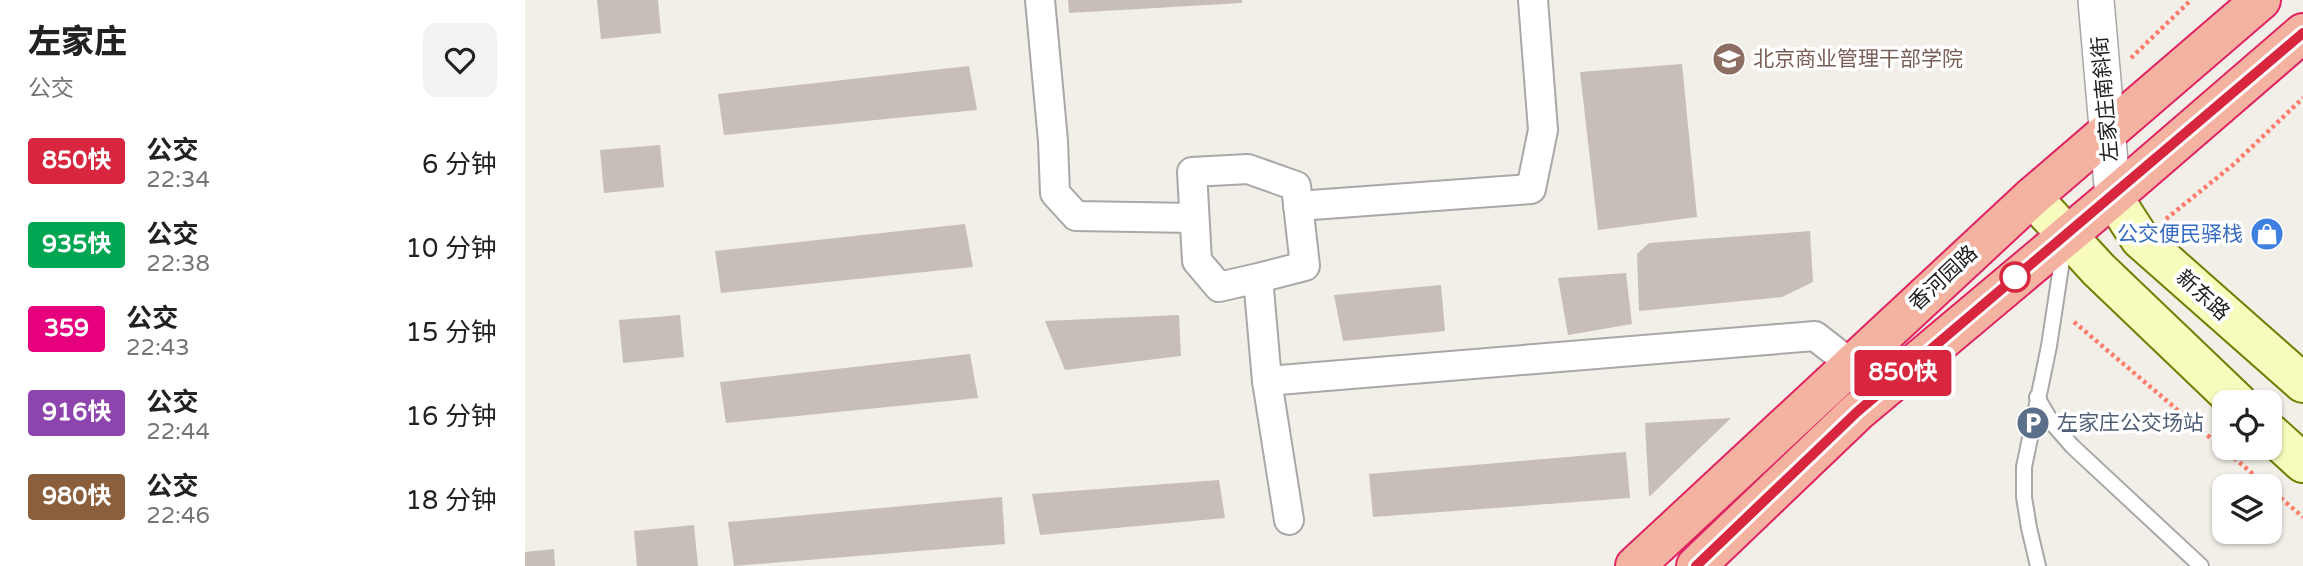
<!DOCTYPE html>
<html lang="zh">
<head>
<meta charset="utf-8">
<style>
	:root { --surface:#fff; --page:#f2f2f2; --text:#222; --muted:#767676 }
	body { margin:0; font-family:"Varela Round","Noto Sans SC",sans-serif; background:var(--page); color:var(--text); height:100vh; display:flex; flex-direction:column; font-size:26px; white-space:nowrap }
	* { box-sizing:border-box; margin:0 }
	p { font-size:23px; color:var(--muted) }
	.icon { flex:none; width:38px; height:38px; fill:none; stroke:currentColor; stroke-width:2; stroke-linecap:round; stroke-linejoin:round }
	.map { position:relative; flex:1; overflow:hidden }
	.drawer { display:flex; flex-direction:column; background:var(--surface); width:525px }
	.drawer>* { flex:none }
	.badge { padding:0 14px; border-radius:5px; font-size:24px; line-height:46px }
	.controls { position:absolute; left:1687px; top:390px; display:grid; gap:14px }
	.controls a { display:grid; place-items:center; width:70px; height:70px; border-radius:14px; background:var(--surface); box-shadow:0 2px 5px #0004; font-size:35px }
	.map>.badge { position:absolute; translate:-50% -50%; box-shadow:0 0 0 4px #fff }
	.round { display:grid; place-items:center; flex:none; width:74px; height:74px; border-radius:14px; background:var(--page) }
	.headline { display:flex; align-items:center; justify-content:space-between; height:119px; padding:0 28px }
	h1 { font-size:33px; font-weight:800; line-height:52px }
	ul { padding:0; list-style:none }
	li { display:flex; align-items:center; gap:21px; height:84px; padding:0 28px }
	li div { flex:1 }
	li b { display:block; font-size:26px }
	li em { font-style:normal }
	li .badge { min-width:77px; font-weight:700; text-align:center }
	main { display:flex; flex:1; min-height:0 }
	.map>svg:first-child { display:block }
	.building { fill:#c7beb7 }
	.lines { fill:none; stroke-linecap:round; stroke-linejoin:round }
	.service-casing { stroke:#a8a8a8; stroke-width:18 }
	.minor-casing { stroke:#a8a8a8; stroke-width:32 }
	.tertiary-casing { stroke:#a8a8a8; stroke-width:38 }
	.secondary-casing { stroke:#707e02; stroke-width:42 }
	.trunk-casing { stroke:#e02463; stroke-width:42 }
	.path { stroke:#fd7d6d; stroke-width:4.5; stroke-dasharray:3.5 3.5; stroke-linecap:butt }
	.service { stroke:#fff; stroke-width:14 }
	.minor { stroke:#fff; stroke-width:28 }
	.tertiary { stroke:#fff; stroke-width:35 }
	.secondary { stroke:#f7fbbc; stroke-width:38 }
	.trunk { stroke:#f4b2a0; stroke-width:38 }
	.line-casing { stroke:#fff; stroke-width:16 }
	.line { stroke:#d7263d; stroke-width:10 }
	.stop-dot { fill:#fff; stroke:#d7263d; stroke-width:3.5 }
	.labels { text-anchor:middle; stroke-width:7; stroke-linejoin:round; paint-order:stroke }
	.education-label { font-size:21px; fill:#785e54; stroke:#fff; text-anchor:start }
	.street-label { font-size:21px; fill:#212121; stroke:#fff }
	.shop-label { font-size:21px; fill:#366cbe; stroke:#fff; text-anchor:end }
	.service-label { font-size:21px; fill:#4e5e75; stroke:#fff; text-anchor:start }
</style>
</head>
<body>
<main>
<section class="drawer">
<div class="headline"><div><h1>左家庄</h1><p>公交</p></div><a class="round"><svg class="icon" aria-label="heart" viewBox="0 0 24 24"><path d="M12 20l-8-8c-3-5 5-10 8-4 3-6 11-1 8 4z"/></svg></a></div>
<ul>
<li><span class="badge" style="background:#d7263d;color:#fff">850快</span><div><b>公交</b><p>22:34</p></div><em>6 分钟</em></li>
<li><span class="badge" style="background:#00a651;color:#fff">935快</span><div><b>公交</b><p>22:38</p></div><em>10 分钟</em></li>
<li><span class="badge" style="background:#e6007e;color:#fff">359</span><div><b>公交</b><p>22:43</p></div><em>15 分钟</em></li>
<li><span class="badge" style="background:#8e44ad;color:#fff">916快</span><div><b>公交</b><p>22:44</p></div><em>16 分钟</em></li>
<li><span class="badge" style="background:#8b5e3c;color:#fff">980快</span><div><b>公交</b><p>22:46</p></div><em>18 分钟</em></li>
</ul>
</section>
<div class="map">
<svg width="1778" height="566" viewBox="0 0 1778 566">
	<rect width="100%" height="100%" fill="#f2eee8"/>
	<g class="building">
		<path d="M 72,0 L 133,0 L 136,33 L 76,39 Z"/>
		<path d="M 543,0 L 717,0 L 717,3 L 544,13 Z"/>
		<path d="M 1157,64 L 1172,217 L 1073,230 L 1055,72 Z"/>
		<path d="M 444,66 L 452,110 L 199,135 L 193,94 Z"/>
		<path d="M 135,145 L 139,187 L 79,193 L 75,150 Z"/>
		<path d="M 440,224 L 448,267 L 196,293 L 190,251 Z"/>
		<path d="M 1285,231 L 1288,282 L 1257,297 L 1114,311 L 1112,254 L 1124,243 Z"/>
		<path d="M 1101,273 L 1107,324 L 1043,335 L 1033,278 Z"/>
		<path d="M 916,285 L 920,331 L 818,341 L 809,295 Z"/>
		<path d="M 155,315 L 159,357 L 98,363 L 94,320 Z"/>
		<path d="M 654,315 L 656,356 L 540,370 L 520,321 Z"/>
		<path d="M 445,354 L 453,398 L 201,423 L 195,382 Z"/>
		<path d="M 1206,418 L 1124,497 L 1120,423 Z"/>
		<path d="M 1101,452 L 1105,498 L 848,517 L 844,474 Z"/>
		<path d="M 694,480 L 700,518 L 515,535 L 507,494 Z"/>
		<path d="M 477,497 L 480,544 L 209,566 L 203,522 Z"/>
		<path d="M 169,525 L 173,566 L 112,566 L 109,531 Z"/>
		<path d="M 29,549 L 30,566 L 0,566 L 0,552 Z"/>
	</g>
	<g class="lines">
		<defs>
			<g id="service">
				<path d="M 1512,397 L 1527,423 L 1547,446 L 1676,566"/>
				<path d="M 1513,566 L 1504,528 L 1499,497 L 1499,467 L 1524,346 L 1539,247"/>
			</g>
			<g id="minor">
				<path d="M 515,0 L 528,141 L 530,193 L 551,216 L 669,218"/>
				<path d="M 773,206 L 1006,189 L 1018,130 L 1008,0"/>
				<path d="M 733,278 L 694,287 L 672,261 L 667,172 L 723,169 L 771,186 L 780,266 L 733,278 L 742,381 L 764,520"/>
				<path d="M 742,381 L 1290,336 L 1326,364"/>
			</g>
			<path id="tertiary" d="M 1571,0 L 1588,197"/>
			<g id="secondary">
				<path d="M 1507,197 L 1573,269 L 1712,402"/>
				<path d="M 1588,197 L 1615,239 L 1778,383"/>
				<path d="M 1745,433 L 1778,463"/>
			</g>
			<g id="trunk">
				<path d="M 1110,566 L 1507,197 L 1736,0"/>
				<path d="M 1171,566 L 1332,412 L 1588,197 L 1778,33"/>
			</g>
		</defs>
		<use href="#service" class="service-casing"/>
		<use href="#minor" class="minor-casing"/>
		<use href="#tertiary" class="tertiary-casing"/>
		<use href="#secondary" class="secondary-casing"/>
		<use href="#trunk" class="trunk-casing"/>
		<g class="path">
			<path d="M 1606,58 L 1666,0"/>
			<path d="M 1641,219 L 1709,164 L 1778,98"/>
			<path d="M 1549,322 L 1742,486"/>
			<path d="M 1745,489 L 1778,517"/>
		</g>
		<use href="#service" class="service"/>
		<use href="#minor" class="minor"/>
		<use href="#tertiary" class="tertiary"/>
		<use href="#secondary" class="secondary"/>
		<use href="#trunk" class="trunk"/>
	</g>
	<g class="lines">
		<defs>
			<path id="line" d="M 1171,566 L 1332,412 L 1778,33"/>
		</defs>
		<use href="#line" class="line-casing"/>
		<use href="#line" class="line"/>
	</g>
	<defs>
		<symbol id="university-disc" viewBox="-11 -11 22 22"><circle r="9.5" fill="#8d6e63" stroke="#fff"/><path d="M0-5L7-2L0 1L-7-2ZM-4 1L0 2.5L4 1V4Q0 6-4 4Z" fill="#fff"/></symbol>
		<symbol id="shop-disc" viewBox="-11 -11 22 22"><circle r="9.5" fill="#3f7fe0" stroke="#fff"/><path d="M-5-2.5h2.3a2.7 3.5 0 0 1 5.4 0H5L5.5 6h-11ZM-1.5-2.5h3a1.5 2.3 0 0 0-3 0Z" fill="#fff"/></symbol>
		<symbol id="parking-disc" viewBox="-11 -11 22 22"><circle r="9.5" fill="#5c6f8a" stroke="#fff"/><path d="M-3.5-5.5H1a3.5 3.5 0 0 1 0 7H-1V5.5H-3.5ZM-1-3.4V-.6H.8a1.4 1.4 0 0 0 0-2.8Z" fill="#fff"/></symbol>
	</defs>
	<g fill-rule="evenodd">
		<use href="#university-disc" x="1185" y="40" width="38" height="38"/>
		<use href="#shop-disc" x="1723" y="215" width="38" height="38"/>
		<use href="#parking-disc" x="1489" y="404" width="38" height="38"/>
	</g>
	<circle class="stop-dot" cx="1490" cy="277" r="14"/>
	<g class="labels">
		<g class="education-label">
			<text x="1228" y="66">北京商业管理干部学院</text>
		</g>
		<g class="street-label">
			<text transform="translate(1580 99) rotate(-95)" y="7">左家庄南斜街</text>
			<text transform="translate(1418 278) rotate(-43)" y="7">香河园路</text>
			<text transform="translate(1678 295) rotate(42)" y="7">新东路</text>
		</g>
		<g class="shop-label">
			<text x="1718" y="241">公交便民驿栈</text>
		</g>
		<g class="service-label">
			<text x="1532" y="430">左家庄公交场站</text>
		</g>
	</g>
</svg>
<div class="controls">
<a><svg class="icon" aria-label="locate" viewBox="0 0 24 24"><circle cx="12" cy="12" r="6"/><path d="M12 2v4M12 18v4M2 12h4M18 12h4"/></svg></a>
<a><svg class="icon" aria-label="layers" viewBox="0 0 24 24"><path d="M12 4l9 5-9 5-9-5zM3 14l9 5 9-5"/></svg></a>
</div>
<b class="badge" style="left:1378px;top:373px;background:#d7263d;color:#fff">850快</b>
</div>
</main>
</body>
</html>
